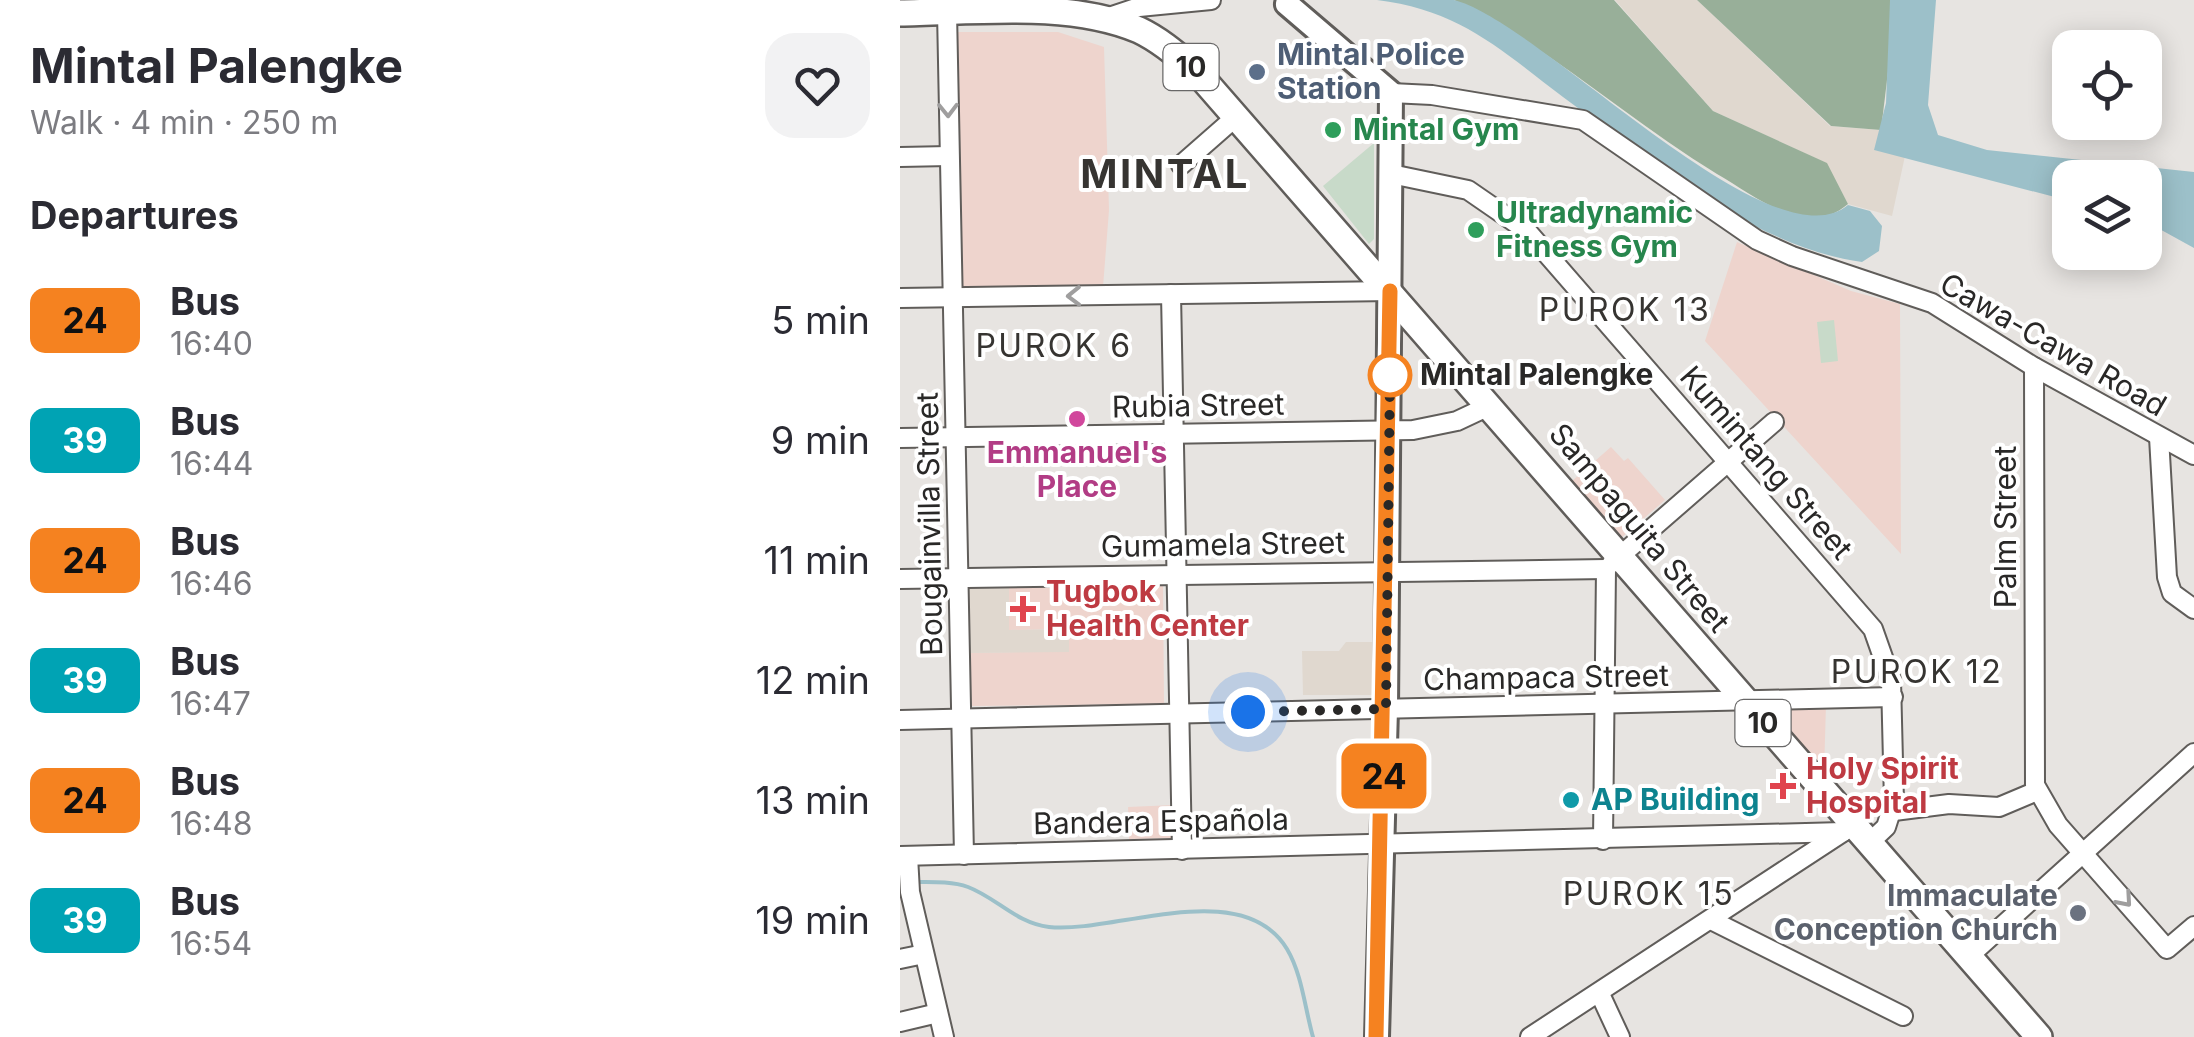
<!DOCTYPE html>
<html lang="en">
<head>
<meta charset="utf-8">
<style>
	:root { --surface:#fff; --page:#f2f2f3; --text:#2b2b33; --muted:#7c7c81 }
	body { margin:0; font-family:Inter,sans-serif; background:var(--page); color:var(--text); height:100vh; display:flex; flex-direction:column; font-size:38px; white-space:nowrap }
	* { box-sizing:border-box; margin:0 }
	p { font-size:32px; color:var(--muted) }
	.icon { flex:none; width:55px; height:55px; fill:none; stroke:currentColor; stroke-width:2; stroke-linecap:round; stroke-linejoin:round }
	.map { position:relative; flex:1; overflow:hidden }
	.sheet { display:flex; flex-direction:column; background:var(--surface); width:900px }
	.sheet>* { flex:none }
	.badge { padding:0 20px; border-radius:15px; font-size:35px; line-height:65px }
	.controls { position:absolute; left:1152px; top:30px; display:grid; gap:20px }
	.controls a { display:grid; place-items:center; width:110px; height:110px; border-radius:20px; background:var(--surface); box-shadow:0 5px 25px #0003; font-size:50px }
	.you { position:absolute; width:50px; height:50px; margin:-25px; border:8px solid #fff; border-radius:50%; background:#1a73e8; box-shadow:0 0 0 15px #1a73e833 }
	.map>.badge { position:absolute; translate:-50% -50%; box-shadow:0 0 0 5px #fff }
	h2 { padding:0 30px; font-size:38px; line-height:90px }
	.round { display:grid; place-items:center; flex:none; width:105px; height:105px; border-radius:30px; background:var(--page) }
	.head { display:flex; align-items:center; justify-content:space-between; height:170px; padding:0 30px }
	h1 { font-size:48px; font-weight:700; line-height:75px }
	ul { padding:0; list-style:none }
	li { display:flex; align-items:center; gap:30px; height:120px; padding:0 30px }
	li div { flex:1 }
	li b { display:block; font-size:38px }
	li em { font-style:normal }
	li .badge { min-width:110px; font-weight:700; text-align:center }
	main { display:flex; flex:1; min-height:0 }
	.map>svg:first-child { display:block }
	.commercial { fill:#eed4cd }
	.built { fill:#e0d8cf }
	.green { fill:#c8dac9 }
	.forest { fill:#98af99 }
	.water { fill:#9cc0c9 }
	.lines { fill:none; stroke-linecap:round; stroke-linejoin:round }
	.stream { stroke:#9cc0c9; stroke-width:4 }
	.minor-casing { stroke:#605d5a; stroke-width:22 }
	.major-casing { stroke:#605d5a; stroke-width:28 }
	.highway-casing { stroke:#605d5a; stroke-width:30 }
	.minor { stroke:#fff; stroke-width:18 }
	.major { stroke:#fff; stroke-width:22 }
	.highway { stroke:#fff; stroke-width:25 }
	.oneway { stroke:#9f9e9e }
	.line-casing { stroke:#fff; stroke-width:22 }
	.line { stroke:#f58220; stroke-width:15 }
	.walk { stroke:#292827; stroke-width:10; stroke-dasharray:0 18 }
	.service-dot { fill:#5c6f8a; stroke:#fff; stroke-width:4 }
	.leisure-dot { fill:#2e9e5b; stroke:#fff; stroke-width:4 }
	.stop-dot { fill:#fff; stroke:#f58220; stroke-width:5 }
	.hotel-dot { fill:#d1479c; stroke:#fff; stroke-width:4 }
	.health-dot { fill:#e0444e; stroke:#fff; stroke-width:4 }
	.culture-dot { fill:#0f9aa8; stroke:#fff; stroke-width:4 }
	.worship-dot { fill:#6b7280; stroke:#fff; stroke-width:4 }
	.labels { text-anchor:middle; stroke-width:8; stroke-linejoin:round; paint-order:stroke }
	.shield { fill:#fff; stroke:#696868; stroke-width:2.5 }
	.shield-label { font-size:28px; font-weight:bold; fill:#292827 }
	.service-label { font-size:30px; font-weight:bold; fill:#4e5e75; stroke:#fff; text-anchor:start }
	.leisure-label { font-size:30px; font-weight:bold; fill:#27864d; stroke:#fff; text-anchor:start }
	.street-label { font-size:30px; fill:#292827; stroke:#fff }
	.stop-label { font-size:30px; font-weight:bold; fill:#292827; stroke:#fff; text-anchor:start }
	.hotel-label { font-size:30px; font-weight:bold; fill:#b23c85; stroke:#fff }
	.health-label { font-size:30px; font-weight:bold; fill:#be3a42; stroke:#fff; text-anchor:start }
	.culture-label { font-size:30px; font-weight:bold; fill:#0d838f; stroke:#fff; text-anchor:start }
	.worship-label { font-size:30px; font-weight:bold; fill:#5b616d; stroke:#fff; text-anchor:end }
	.neighbourhood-label { font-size:32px; letter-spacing:2.5px; fill:#363431; stroke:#fff }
	.district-label { font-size:40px; font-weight:bold; letter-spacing:2.5px; fill:#363431; stroke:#fff }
</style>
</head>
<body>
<main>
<section class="sheet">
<div class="head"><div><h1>Mintal Palengke</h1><p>Walk · 4 min · 250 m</p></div><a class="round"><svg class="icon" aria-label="heart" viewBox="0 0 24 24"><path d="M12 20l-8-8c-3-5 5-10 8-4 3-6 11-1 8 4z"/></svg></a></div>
<h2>Departures</h2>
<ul>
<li><span class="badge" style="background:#f58220;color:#111">24</span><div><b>Bus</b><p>16:40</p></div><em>5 min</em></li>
<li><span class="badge" style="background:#00a3b4;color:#fff">39</span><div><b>Bus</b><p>16:44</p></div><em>9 min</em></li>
<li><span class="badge" style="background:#f58220;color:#111">24</span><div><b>Bus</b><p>16:46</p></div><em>11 min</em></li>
<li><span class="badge" style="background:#00a3b4;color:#fff">39</span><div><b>Bus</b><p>16:47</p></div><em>12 min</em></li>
<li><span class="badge" style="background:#f58220;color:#111">24</span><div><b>Bus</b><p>16:48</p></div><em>13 min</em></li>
<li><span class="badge" style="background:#00a3b4;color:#fff">39</span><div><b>Bus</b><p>16:54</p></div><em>19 min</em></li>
</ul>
</section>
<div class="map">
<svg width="1294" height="1037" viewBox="0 0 1294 1037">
	<rect width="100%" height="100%" fill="#e7e4e1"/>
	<g class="commercial">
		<path d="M 53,32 L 158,32 L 204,47 L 209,210 L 203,287 L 57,291 Z"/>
		<path d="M 837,242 L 951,291 L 1000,304 L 1001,554 L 805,341 Z"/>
		<path d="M 711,447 L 724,461 L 728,458 L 765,500 L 721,538 L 672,481 Z"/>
		<path d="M 263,584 L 264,704 L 69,706 L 68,653 L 169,651 L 169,629 L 109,630 L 109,586 Z"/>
		<path d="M 926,705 L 924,773 L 866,706 Z"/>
		<path d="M 274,805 L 275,838 L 229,839 L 228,807 Z"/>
	</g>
	<g class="built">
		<path d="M 715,0 L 797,0 L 930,126 L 981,130 L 975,150 L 1005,156 L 992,216 L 948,204 L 926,163 L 813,111 Z"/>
		<path d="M 109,586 L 109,630 L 169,629 L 169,652 L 68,653 L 66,587 Z"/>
		<path d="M 446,642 L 473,642 L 473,695 L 403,695 L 402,651 L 439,651 Z"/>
	</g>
	<g class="green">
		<path d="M 474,143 L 474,239 L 469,244 L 423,186 Z"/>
		<path d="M 934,320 L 938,361 L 921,363 L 917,322 Z"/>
	</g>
	<g class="forest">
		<path d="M 554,0 L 714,0 L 813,111 L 927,163 L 948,204 C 932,217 918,221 898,216 C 868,209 843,189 817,174 C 727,119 648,46 554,0 Z"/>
		<path d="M 797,0 L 990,0 L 991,47 L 981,130 L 931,126 Z"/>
	</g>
	<g class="water">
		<path d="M 477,0 C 501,0 531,0 554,0 C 639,21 871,269 948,205 L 970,211 L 982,226 L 979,251 L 962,262 C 857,248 747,159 663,97 C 600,49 559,10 477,0 Z"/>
		<path d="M 990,0 L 1036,0 L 1028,105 L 1038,135 L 1087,150 L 1294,172 L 1294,248 L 1245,221 L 1245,178 L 1170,178 L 1170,201 L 974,150 L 986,103 Z"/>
	</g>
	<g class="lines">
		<path class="stream" d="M 15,882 C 31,882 52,881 68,887 C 97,898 116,923 149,927 C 214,934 342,875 387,949 C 402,974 405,1009 413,1037"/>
		<defs>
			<g id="minor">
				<path d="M 47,12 L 64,855"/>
				<path d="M 206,18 L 239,7 L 311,0"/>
				<path d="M 491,93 L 532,95 L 683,120 L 857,240 L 892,256 L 1032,303 L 1134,367 L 1294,455"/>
				<path d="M 0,157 L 49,156"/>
				<path d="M 281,165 L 338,115"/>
				<path d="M 491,174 L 568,190 L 626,230 L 973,629 L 991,680 L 994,802 L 986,827 L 968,844"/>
				<path d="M 271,294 L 282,850"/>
				<path d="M 0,298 L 491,291"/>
				<path d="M 1134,367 L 1135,785 L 1158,825 L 1267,949 L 1294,926"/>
				<path d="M 1259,437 L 1267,577 L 1272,593 L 1294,609"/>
				<path d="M 0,438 L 513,430 L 557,421 L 591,405"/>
				<path d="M 712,563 L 874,422"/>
				<path d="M 0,579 L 706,569"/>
				<path d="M 0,720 L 993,697"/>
				<path d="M 994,811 L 1049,804 L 1099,807 L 1137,791"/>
				<path d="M 703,840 L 706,569"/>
				<path d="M 0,856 L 943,832"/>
				<path d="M 8,856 L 10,892 L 44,1037"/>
				<path d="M 813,921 L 1003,1016"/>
				<path d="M 1069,956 L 1294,753"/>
				<path d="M 0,959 L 24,954"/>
				<path d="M 700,994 L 720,1037"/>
				<path d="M 0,1022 L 38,1013"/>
				<path d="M 630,1037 L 943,832"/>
			</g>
			<path id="major" d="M 388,0 L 387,4 L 491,93 L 486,709 L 477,1037"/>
			<path id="highway" d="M 0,13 C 75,12 168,0 239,30 C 260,40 277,55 295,70 L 1139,1037"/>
		</defs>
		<use href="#minor" class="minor-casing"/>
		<use href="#major" class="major-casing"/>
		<use href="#highway" class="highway-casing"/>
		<use href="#minor" class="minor"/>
		<use href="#major" class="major"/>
		<use href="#highway" class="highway"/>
	</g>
	<defs><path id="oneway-chevron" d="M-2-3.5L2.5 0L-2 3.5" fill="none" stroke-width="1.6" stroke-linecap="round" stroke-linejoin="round" transform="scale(2.5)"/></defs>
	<g class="oneway">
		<use href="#oneway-chevron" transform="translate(48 110) rotate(89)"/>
		<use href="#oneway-chevron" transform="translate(174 296) rotate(179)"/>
		<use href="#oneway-chevron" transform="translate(1225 900) rotate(49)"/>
	</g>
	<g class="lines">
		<defs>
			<path id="line" d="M 476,1037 L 490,291"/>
		</defs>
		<use href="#line" class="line-casing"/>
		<use href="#line" class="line"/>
		<path class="walk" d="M 348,712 L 486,709 L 490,375"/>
	</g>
	<circle class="service-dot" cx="357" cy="72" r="10"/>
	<g class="leisure-dot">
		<circle cx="433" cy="130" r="10"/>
		<circle cx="576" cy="230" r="10"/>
	</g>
	<circle class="stop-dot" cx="490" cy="375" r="20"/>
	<circle class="hotel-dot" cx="177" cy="419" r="10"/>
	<g class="health-dot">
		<path d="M118 594h10v10h10v10h-10v10h-10v-10h-10v-10h10z"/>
		<path d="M878 771h10v10h10v10h-10v10h-10v-10h-10v-10h10z"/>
	</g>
	<circle class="culture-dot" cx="671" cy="800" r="10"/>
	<circle class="worship-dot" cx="1178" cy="913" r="10"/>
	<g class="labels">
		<g class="shield">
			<rect x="263.5" y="44" width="55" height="46" rx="8"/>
			<rect x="835.5" y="700" width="55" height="46" rx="8"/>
		</g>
		<g class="shield-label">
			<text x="291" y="77">10</text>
			<text x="863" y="733">10</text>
		</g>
		<g class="service-label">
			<text x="377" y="65">Mintal Police<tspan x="377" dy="34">Station</tspan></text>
		</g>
		<g class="leisure-label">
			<text x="453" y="140">Mintal Gym</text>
			<text x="596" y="223">Ultradynamic<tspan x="596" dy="34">Fitness Gym</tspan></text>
		</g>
		<g class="street-label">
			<text transform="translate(1153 345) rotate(30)" y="10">Cawa-Cawa Road</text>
			<text transform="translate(298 406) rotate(-1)" y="10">Rubia Street</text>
			<text transform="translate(866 463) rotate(49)" y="10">Kumintang Street</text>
			<text transform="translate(30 524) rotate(-91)" y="10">Bougainvilla Street</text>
			<text transform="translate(1106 527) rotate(-90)" y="10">Palm Street</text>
			<text transform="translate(739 528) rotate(50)" y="10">Sampaguita Street</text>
			<text transform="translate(323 545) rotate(-1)" y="10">Gumamela Street</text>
			<text transform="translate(646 678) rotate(-1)" y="10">Champaca Street</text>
			<text transform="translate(261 822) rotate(-1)" y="10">Bandera Española</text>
		</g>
		<g class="stop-label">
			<text x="520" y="385">Mintal Palengke</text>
		</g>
		<g class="hotel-label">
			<text x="177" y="463">Emmanuel's<tspan x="177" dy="34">Place</tspan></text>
		</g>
		<g class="health-label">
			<text x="146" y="602">Tugbok<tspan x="146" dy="34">Health Center</tspan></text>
			<text x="906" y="779">Holy Spirit<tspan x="906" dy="34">Hospital</tspan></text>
		</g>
		<g class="culture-label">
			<text x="691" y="810">AP Building</text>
		</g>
		<g class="worship-label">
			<text x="1158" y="906">Immaculate<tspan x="1158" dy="34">Conception Church</tspan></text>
		</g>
		<g class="neighbourhood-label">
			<text x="725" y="321">PUROK 13</text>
			<text x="154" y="357">PUROK 6</text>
			<text x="1017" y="683">PUROK 12</text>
			<text x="749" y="905">PUROK 15</text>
		</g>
		<g class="district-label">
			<text x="265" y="188">MINTAL</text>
		</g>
	</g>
</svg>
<div class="controls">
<a><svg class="icon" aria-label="locate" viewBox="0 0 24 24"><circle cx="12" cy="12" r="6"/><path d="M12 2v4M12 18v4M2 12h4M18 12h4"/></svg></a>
<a><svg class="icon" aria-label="layers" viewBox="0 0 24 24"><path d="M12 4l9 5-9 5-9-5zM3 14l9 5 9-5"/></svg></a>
</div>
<div class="you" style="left:348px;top:712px"></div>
<b class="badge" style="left:484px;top:776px;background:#f58220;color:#111">24</b>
</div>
</main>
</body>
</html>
